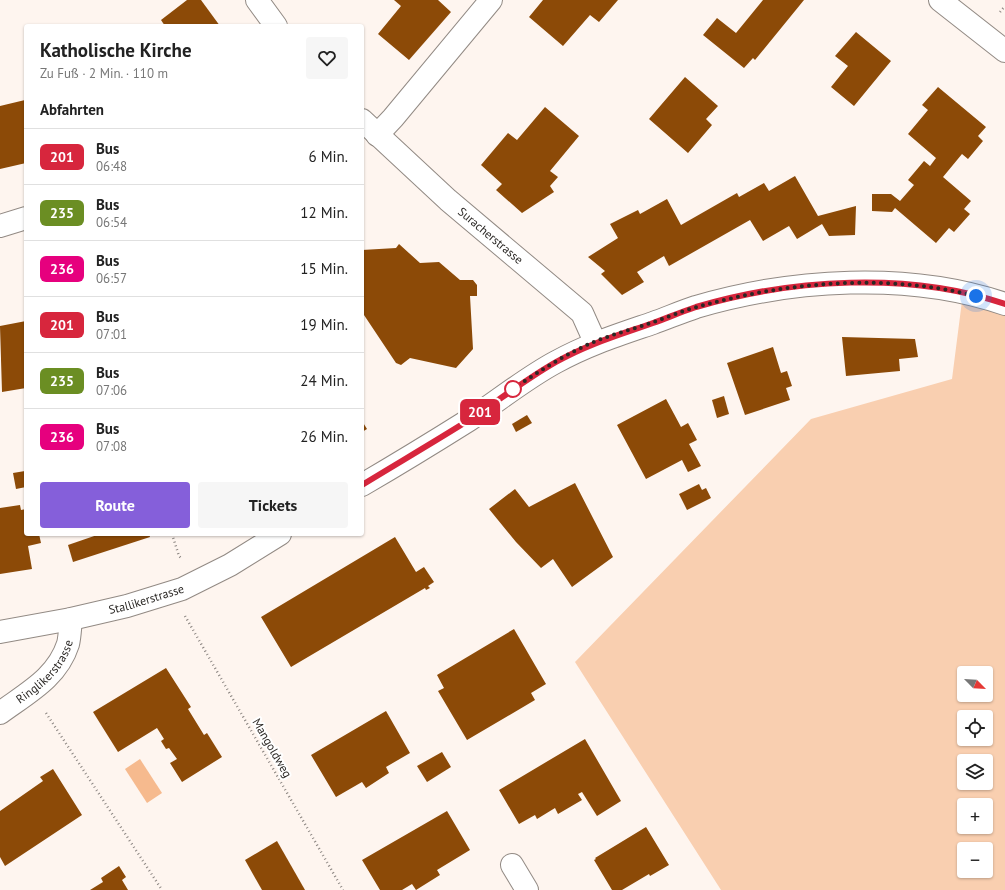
<!DOCTYPE html>
<html lang="de">
<head>
<meta charset="utf-8">
<style>
	:root { --surface:#fff; --page:#f6f6f6; --text:#222; --muted:#767676; --line:#e0e0e0; --accent:#855fda }
	body { margin:0; font-family:"PT Sans",sans-serif; background:var(--page); color:var(--text); height:100vh; display:flex; flex-direction:column; font-size:15px; white-space:nowrap }
	* { box-sizing:border-box; margin:0 }
	p { font-size:13px; color:var(--muted) }
	.icon { flex:none; width:22px; height:22px; fill:none; stroke:currentColor; stroke-width:2; stroke-linecap:round; stroke-linejoin:round }
	.map { position:relative; flex:1; overflow:hidden }
	.details { position:absolute; left:24px; top:24px; width:340px; height:512px; display:flex; flex-direction:column; background:var(--surface); border-radius:4px; box-shadow:0 1px 3px #0004 }
	.details>* { flex:none }
	.badge { padding:0 8px; border-radius:6px; font-size:14px; line-height:26px }
	.needle { width:26px; rotate:114deg }
	.controls { position:absolute; left:957px; top:666px; display:grid; gap:8px }
	.controls a { display:grid; place-items:center; width:36px; height:36px; border-radius:4px; background:var(--surface); box-shadow:0 1px 3px #0004; font-size:20px }
	.you { position:absolute; width:20px; height:20px; margin:-10px; border:3px solid #fff; border-radius:50%; background:#1a73e8; box-shadow:0 0 0 6px #1a73e833 }
	.map>.badge { position:absolute; translate:-50% -50%; box-shadow:0 0 0 2px #fff }
	h2 { padding:0 16px; font-size:15px; line-height:36px }
	.round { display:grid; place-items:center; flex:none; width:42px; height:42px; border-radius:4px; background:var(--page) }
	.overview { display:flex; align-items:center; justify-content:space-between; height:68px; padding:0 16px }
	h1 { font-size:19px; font-weight:600; line-height:30px }
	.cta { display:flex; gap:8px; margin-top:auto; padding:8px 16px }
	.cta a { flex:1; height:46px; border-radius:4px; background:var(--accent); color:#fff; font-size:16px; font-weight:600; line-height:46px; text-align:center }
	.cta a+a { background:var(--page); color:var(--text) }
	ul { padding:0; list-style:none }
	li { display:flex; align-items:center; gap:12px; height:56px; padding:0 16px; border-top:1px solid var(--line) }
	li div { flex:1 }
	li b { display:block; font-size:15px }
	li em { font-style:normal }
	li .badge { min-width:44px; font-weight:700; text-align:center }
	.map>svg:first-child { display:block }
	.green { fill:#f9cfb0; fill-rule:evenodd }
	.water { fill:#f6ba8e }
	.building { fill:#8c4a07 }
	.lines { fill:none; stroke-linecap:round; stroke-linejoin:round }
	.minor-casing { stroke:#928a84; stroke-width:24 }
	.secondary-casing { stroke:#928a84; stroke-width:24 }
	.path { stroke:#8d8783; stroke-width:2.5; stroke-dasharray:1 3; stroke-linecap:butt }
	.minor { stroke:#fff; stroke-width:22 }
	.secondary { stroke:#fff; stroke-width:22 }
	.line-casing { stroke:#fff; stroke-width:9 }
	.line { stroke:#d7263d; stroke-width:6 }
	.walk { stroke:#2b2825; stroke-width:4; stroke-dasharray:0 7.2 }
	.stop-dot { fill:#fff; stroke:#d7263d; stroke-width:2 }
	.labels { text-anchor:middle; stroke-width:4; stroke-linejoin:round; paint-order:stroke }
	.street-label { font-size:12px; fill:#2b2825; stroke:#fff }
</style>
</head>
<body>
<div class="map">
<svg width="1005" height="890" viewBox="0 0 1005 890">
	<rect width="100%" height="100%" fill="#fef5ef"/>
	<path class="green" d="M 963,293 L 1005,304 L 1005,890 L 721,890 L 575,662 L 811,419 L 952,379 ZM 964,673 L 986,673 L 986,695 L 964,695 ZM 964,717 L 986,717 L 986,739 L 964,739 ZM 964,761 L 986,761 L 986,783 L 964,783 ZM 964,805 L 986,805 L 986,827 L 964,827 ZM 964,849 L 986,849 L 986,871 L 964,871 Z"/>
	<path class="water" d="M 140,759 L 162,793 L 147,803 L 125,769 Z"/>
	<g class="building">
		<path d="M 187,0 L 201,0 L 220,26 L 165,26 L 161,20 Z"/>
		<path d="M 394,0 L 438,0 L 451,12 L 409,60 L 378,34 L 401,6 Z"/>
		<path d="M 543,0 L 618,0 L 599,22 L 590,15 L 563,46 L 529,17 Z"/>
		<path d="M 763,0 L 804,0 L 755,60 L 753,58 L 744,68 L 703,35 L 717,18 L 736,33 Z"/>
		<path d="M 856,32 L 891,61 L 854,106 L 831,87 L 848,66 L 835,56 Z"/>
		<path d="M 685,77 L 718,106 L 706,119 L 712,125 L 688,153 L 649,119 Z"/>
		<path d="M 938,87 L 986,127 L 978,136 L 983,141 L 968,159 L 962,154 L 943,177 L 971,201 L 964,209 L 970,214 L 954,232 L 949,228 L 936,243 L 895,208 L 892,212 L 872,211 L 872,194 L 891,194 L 900,201 L 914,185 L 908,180 L 924,161 L 930,166 L 936,158 L 908,134 L 928,110 L 922,105 Z"/>
		<path d="M 25,100 L 26,163 L 0,169 L 0,106 Z"/>
		<path d="M 545,107 L 579,136 L 550,171 L 558,177 L 550,186 L 554,192 L 522,213 L 496,190 L 502,184 L 481,165 L 508,133 L 517,140 Z"/>
		<path d="M 795,176 L 818,216 L 856,206 L 855,235 L 829,236 L 822,224 L 797,239 L 789,226 L 763,241 L 750,220 L 669,266 L 664,256 L 637,272 L 644,282 L 622,295 L 601,274 L 605,271 L 588,257 L 618,238 L 610,224 L 638,210 L 640,214 L 667,199 L 681,225 L 737,193 L 739,197 L 764,183 L 769,191 Z"/>
		<path d="M 399,244 L 420,263 L 439,262 L 460,280 L 473,280 L 477,285 L 477,296 L 470,296 L 473,349 L 456,368 L 410,358 L 401,365 L 396,363 L 362,312 L 362,250 L 396,248 Z"/>
		<path d="M 26,321 L 26,388 L 2,392 L 0,326 Z"/>
		<path d="M 842,337 L 915,339 L 918,357 L 899,359 L 900,371 L 846,376 Z"/>
		<path d="M 773,347 L 781,373 L 787,371 L 792,386 L 786,388 L 790,400 L 745,415 L 727,363 Z"/>
		<path d="M 724,396 L 729,414 L 717,418 L 712,400 Z"/>
		<path d="M 666,399 L 681,427 L 688,423 L 697,440 L 689,444 L 701,466 L 688,472 L 682,460 L 646,479 L 617,425 Z"/>
		<path d="M 527,415 L 532,423 L 516,432 L 512,424 Z"/>
		<path d="M 362,421 L 367,429 L 362,432 Z"/>
		<path d="M 25,471 L 26,487 L 16,489 L 13,473 Z"/>
		<path d="M 575,483 L 613,557 L 572,587 L 553,559 L 541,568 L 516,542 L 489,509 L 515,489 L 529,507 Z"/>
		<path d="M 699,484 L 702,490 L 706,488 L 711,498 L 687,510 L 679,494 Z"/>
		<path d="M 20,505 L 21,510 L 26,509 L 26,534 L 39,534 L 41,543 L 28,546 L 32,569 L 0,574 L 0,508 Z"/>
		<path d="M 100,534 L 149,534 L 150,537 L 73,562 L 68,545 Z"/>
		<path d="M 395,537 L 416,572 L 424,567 L 434,582 L 428,586 L 430,588 L 426,590 L 425,588 L 291,667 L 261,617 Z"/>
		<path d="M 514,629 L 546,684 L 531,693 L 535,700 L 467,740 L 438,691 L 444,688 L 437,675 Z"/>
		<path d="M 166,668 L 191,707 L 188,709 L 204,735 L 207,733 L 222,757 L 182,782 L 170,763 L 177,759 L 169,748 L 166,749 L 161,741 L 164,739 L 157,728 L 118,752 L 93,712 Z"/>
		<path d="M 386,711 L 410,753 L 386,767 L 389,773 L 366,788 L 362,782 L 336,797 L 311,755 Z"/>
		<path d="M 585,739 L 621,801 L 597,816 L 582,792 L 578,794 L 582,800 L 558,814 L 555,808 L 537,819 L 535,815 L 519,824 L 499,790 Z"/>
		<path d="M 442,752 L 451,767 L 427,782 L 417,766 Z"/>
		<path d="M 53,769 L 82,815 L 5,866 L 0,857 L 0,811 L 43,781 L 40,777 Z"/>
		<path d="M 447,811 L 470,850 L 437,870 L 440,875 L 416,890 L 412,884 L 402,890 L 380,890 L 362,860 Z"/>
		<path d="M 646,827 L 669,865 L 650,876 L 649,874 L 622,890 L 612,890 L 594,860 L 596,859 L 595,858 Z"/>
		<path d="M 277,841 L 305,890 L 262,890 L 245,860 Z"/>
		<path d="M 119,866 L 126,877 L 122,880 L 128,890 L 90,890 L 103,882 L 101,878 Z"/>
	</g>
	<g class="lines">
		<defs>
			<g id="minor">
				<path d="M 257,0 L 276,26"/>
				<path id="s1" d="M 362,120 L 448,200 L 582,313 L 595,342"/>
				<path d="M 377,135 L 393,118 L 491,0"/>
				<path d="M 0,226 L 26,218"/>
				<path id="s2" d="M 0,713 C 27,693 57,678 68,644 C 70,636 70,627 71,619"/>
				<path d="M 512,865 L 527,890"/>
			</g>
			<g id="secondary">
				<path d="M 940,0 L 1005,51"/>
				<path d="M 362,485 C 398,464 434,442 469,420 C 498,401 526,378 556,362 C 589,344 618,335 653,323 C 667,318 681,312 696,307 C 791,279 909,271 1005,304"/>
				<path id="s3" d="M 0,632 L 71,619 L 127,606 L 182,589 L 230,565 L 280,534"/>
			</g>
		</defs>
		<use href="#minor" class="minor-casing"/>
		<use href="#secondary" class="secondary-casing"/>
		<g class="path">
			<path d="M 1000,12 L 1005,6"/>
			<path d="M 172,534 L 179,556 L 182,559"/>
			<path d="M 185,616 L 343,890"/>
			<path d="M 46,713 L 162,890"/>
		</g>
		<use href="#minor" class="minor"/>
		<use href="#secondary" class="secondary"/>
	</g>
	<g class="lines">
		<defs>
			<path id="line" d="M 362,485 C 398,463 434,442 469,420 C 498,401 526,379 556,362 C 588,344 619,335 653,323 C 667,318 681,312 696,307 C 791,279 909,271 1005,304"/>
		</defs>
		<use href="#line" class="line-casing"/>
		<use href="#line" class="line"/>
		<path class="walk" d="M 513,389 C 538,372 567,353 596,341 C 614,334 633,329 651,323 C 666,318 681,311 697,307 C 786,282 885,273 976,296"/>
	</g>
	<circle class="stop-dot" cx="513" cy="389" r="8"/>
	<g class="labels">
		<g class="street-label">
			<text dy="4" stroke="none"><textPath href="#s1" startOffset="173">Suracherstrasse</textPath></text>
			<text dy="4" stroke="none"><textPath href="#s3" startOffset="150">Stallikerstrasse</textPath></text>
			<text dy="4" stroke="none"><textPath href="#s2" startOffset="62">Ringlikerstrasse</textPath></text>
			<text transform="translate(272 748) rotate(60)" y="4">Mangoldweg</text>
		</g>
	</g>
</svg>
<div class="controls">
<a><svg class="needle" viewBox="-14 -14 28 28"><path d="M0-13l5 13h-10z" fill="#e53935"/><path d="M0 13l5-13h-10z" fill="#767676"/></svg></a>
<a><svg class="icon" aria-label="locate" viewBox="0 0 24 24"><circle cx="12" cy="12" r="6"/><path d="M12 2v4M12 18v4M2 12h4M18 12h4"/></svg></a>
<a><svg class="icon" aria-label="layers" viewBox="0 0 24 24"><path d="M12 4l9 5-9 5-9-5zM3 14l9 5 9-5"/></svg></a>
<a>+</a>
<a>−</a>
</div>
<div class="you" style="left:976px;top:296px"></div>
<b class="badge" style="left:480px;top:412px;background:#d7263d;color:#fff">201</b>
<section class="details">
<div class="overview"><div><h1>Katholische Kirche</h1><p>Zu Fuß · 2 Min. · 110 m</p></div><a class="round"><svg class="icon" aria-label="heart" viewBox="0 0 24 24"><path d="M12 20l-8-8c-3-5 5-10 8-4 3-6 11-1 8 4z"/></svg></a></div>
<h2>Abfahrten</h2>
<ul>
<li><span class="badge" style="background:#d7263d;color:#fff">201</span><div><b>Bus</b><p>06:48</p></div><em>6 Min.</em></li>
<li><span class="badge" style="background:#6b8e23;color:#fff">235</span><div><b>Bus</b><p>06:54</p></div><em>12 Min.</em></li>
<li><span class="badge" style="background:#e6007e;color:#fff">236</span><div><b>Bus</b><p>06:57</p></div><em>15 Min.</em></li>
<li><span class="badge" style="background:#d7263d;color:#fff">201</span><div><b>Bus</b><p>07:01</p></div><em>19 Min.</em></li>
<li><span class="badge" style="background:#6b8e23;color:#fff">235</span><div><b>Bus</b><p>07:06</p></div><em>24 Min.</em></li>
<li><span class="badge" style="background:#e6007e;color:#fff">236</span><div><b>Bus</b><p>07:08</p></div><em>26 Min.</em></li>
</ul>
<div class="cta"><a>Route</a><a>Tickets</a></div>
</section>
</div>
</body>
</html>
